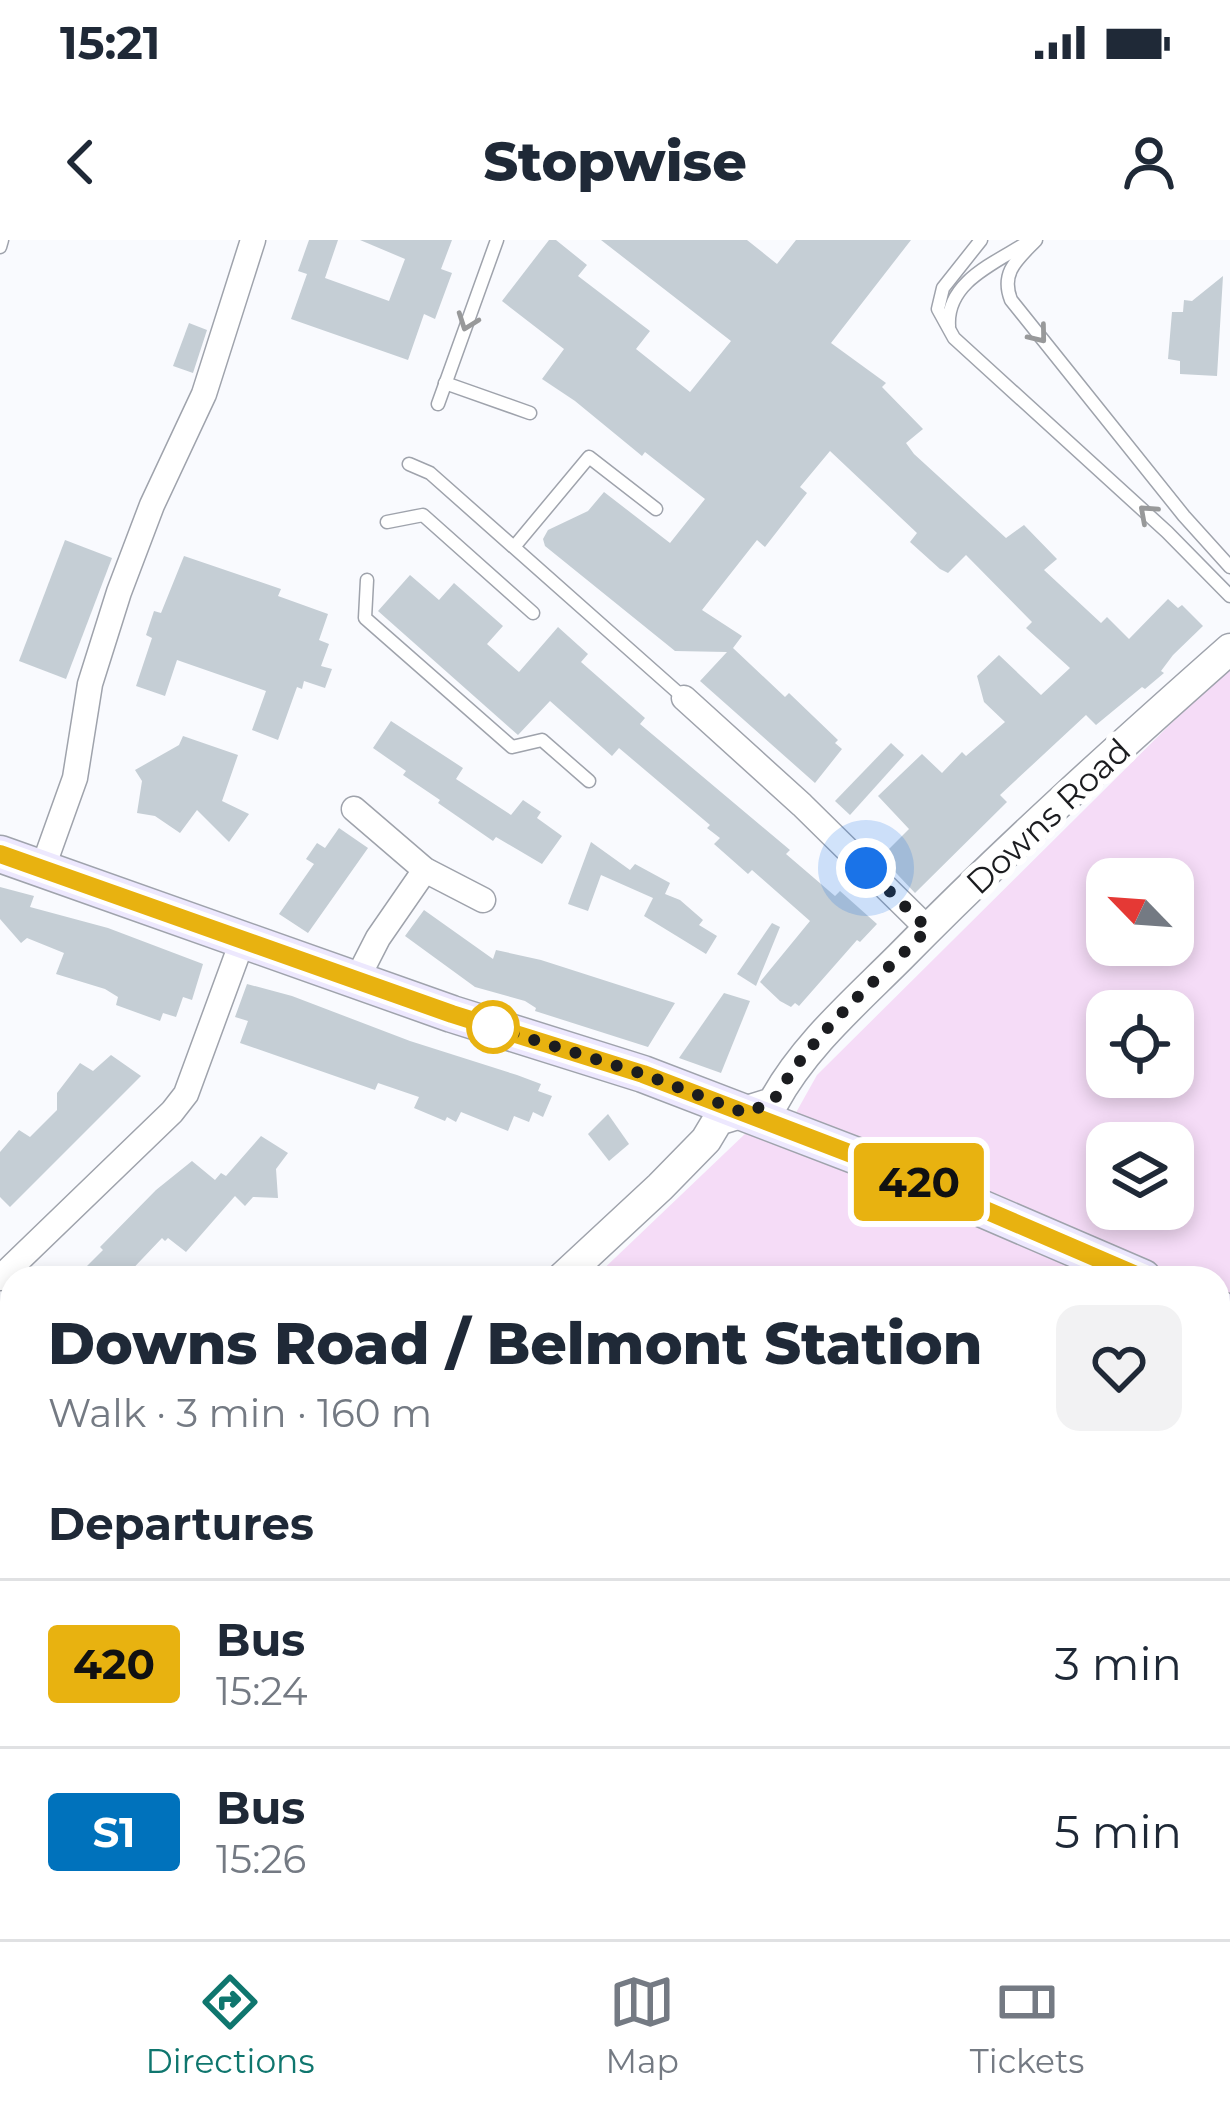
<!DOCTYPE html>
<html lang="en">
<head>
<meta charset="utf-8">
<style>
	:root { --surface:#fff; --page:#f2f2f3; --text:#1f2937; --muted:#747a83; --line:#e0e1e3; --accent:#0f766e }
	body { margin:0; font-family:Montserrat,sans-serif; background:var(--page); color:var(--text); height:100vh; display:flex; flex-direction:column; font-size:45px; white-space:nowrap }
	* { box-sizing:border-box; margin:0 }
	p { font-size:39px; color:var(--muted) }
	.icon { flex:none; width:66px; height:66px; fill:none; stroke:currentColor; stroke-width:2; stroke-linecap:round; stroke-linejoin:round }
	.map { position:relative; flex:1; overflow:hidden }
	.sheet { position:absolute; left:0px; top:1026px; width:1230px; height:675px; display:flex; flex-direction:column; background:var(--surface); border-radius:36px 36px 0 0; box-shadow:0 6px 18px #0003 }
	.sheet>* { flex:none }
	.badge { padding:0 24px; border-radius:9px; font-size:42px; line-height:78px }
	.needle { width:78px; rotate:295deg }
	.fabs { position:absolute; left:1086px; top:618px; display:grid; gap:24px }
	.fabs a { display:grid; place-items:center; width:108px; height:108px; border-radius:24px; background:var(--surface); box-shadow:0 6px 18px #0003; font-size:60px }
	.you { position:absolute; width:60px; height:60px; margin:-30px; border:9px solid #fff; border-radius:50%; background:#1a73e8; box-shadow:0 0 0 18px #1a73e833 }
	.map>.badge { position:absolute; translate:-50% -50%; box-shadow:0 0 0 6px #fff }
	h2 { padding:0 48px; font-size:45px; line-height:108px }
	.round { display:grid; place-items:center; flex:none; width:126px; height:126px; border-radius:24px; background:var(--page) }
	.summary { display:flex; align-items:center; justify-content:space-between; height:204px; padding:0 48px }
	h1 { font-size:57px; font-weight:800; line-height:90px }
	ul { padding:0; list-style:none }
	li { display:flex; align-items:center; gap:36px; height:168px; padding:0 48px; border-top:3px solid var(--line) }
	li div { flex:1 }
	li b { display:block; font-size:45px }
	li em { font-style:normal }
	li .badge { min-width:132px; font-weight:700; text-align:center }
	.status { display:flex; justify-content:space-between; align-items:center; height:84px; padding:0 60px; background:var(--surface); direction:ltr }
	.status svg { height:33px; fill:currentColor }
	header { display:flex; justify-content:space-between; align-items:center; height:156px; padding:0 48px; background:var(--surface); font-size:54px; font-weight:800 }
	.tabs { display:flex; justify-content:space-around; align-items:center; height:168px; border-top:3px solid var(--line); background:var(--surface); font-size:33px; color:var(--muted) }
	.tabs a { display:grid; justify-items:center; gap:6px }
	.tabs .selected { color:var(--accent) }
	.map>svg:first-child { display:block }
	.green { fill:#f5dcf7; fill-rule:evenodd }
	.building { fill:#c5ced5 }
	.lines { fill:none; stroke-linecap:round; stroke-linejoin:round }
	.service-casing { stroke:#9fa3ac; stroke-width:15 }
	.minor-casing { stroke:#9fa3ac; stroke-width:27 }
	.tertiary-casing { stroke:#9fa3ac; stroke-width:33 }
	.secondary-casing { stroke:#9fa3ac; stroke-width:39 }
	.service { stroke:#fff; stroke-width:12 }
	.minor { stroke:#fff; stroke-width:24 }
	.tertiary { stroke:#fff; stroke-width:30 }
	.secondary { stroke:#ede8fe; stroke-width:36 }
	.oneway { stroke:#98999a }
	.line-casing { stroke:#fff; stroke-width:27 }
	.line { stroke:#e8b210; stroke-width:18 }
	.walk { stroke:#1b1c1f; stroke-width:12; stroke-dasharray:0 21.6 }
	.stop-dot { fill:#fff; stroke:#e8b210; stroke-width:6 }
	.labels { text-anchor:middle; stroke-width:12; stroke-linejoin:round; paint-order:stroke }
	.street-label { font-size:33px; fill:#1b1c1f; stroke:#fff }
</style>
</head>
<body>
<div class="status"><b>15:21</b><svg viewBox="0 0 49 12"><path d="M0 12V9h3v3zM5 12V6h3v6zM10 12V3h3v9zM15 12V0h3v12zM26 1h20v11H26zM47 4h2v5h-2z"/></svg></div>
<header><svg class="icon" aria-label="back" viewBox="0 0 24 24"><path d="M15 5l-7 7 7 7"/></svg>Stopwise<svg class="icon" aria-label="person" viewBox="0 0 24 24"><circle cx="12" cy="8" r="4"/><path d="M4 21q1-7 8-7t8 7"/></svg></header>
<div class="map">
<svg width="1230" height="1699" viewBox="0 0 1230 1699">
	<rect width="100%" height="100%" fill="#f9fafe"/>
	<path class="green" d="M 1230,425 L 1230,1699 L 222,1699 L 210,1689 L 1218,1689 L 1218,1038 L 594,1038 L 747,892 L 779,903 L 817,835 ZM 1107,639 L 1173,639 L 1173,705 L 1107,705 ZM 1107,771 L 1173,771 L 1173,837 L 1107,837 ZM 1107,903 L 1173,903 L 1173,969 L 1107,969 Z"/>
	<g class="building">
		<path d="M 309,0 L 338,0 L 325,38 L 389,61 L 405,19 L 360,0 L 452,0 L 441,29 L 452,33 L 435,79 L 424,74 L 408,120 L 291,79 L 307,34 L 298,31 Z"/>
		<path d="M 549,0 L 556,0 L 587,25 L 578,36 L 650,91 L 636,109 L 690,152 L 731,101 L 601,0 L 747,0 L 777,24 L 796,0 L 911,0 L 831,103 L 886,143 L 882,147 L 923,189 L 906,203 L 914,214 L 1006,298 L 1024,285 L 1057,319 L 1044,330 L 1101,383 L 1107,377 L 1129,399 L 1168,359 L 1178,368 L 1182,365 L 1203,386 L 1173,415 L 1161,431 L 1164,433 L 1145,449 L 1142,447 L 1096,485 L 1086,475 L 1000,555 L 1007,562 L 915,653 L 881,617 L 909,589 L 878,556 L 922,514 L 942,533 L 962,512 L 966,516 L 1005,482 L 984,462 L 977,436 L 999,415 L 1041,455 L 1070,428 L 1026,388 L 1032,382 L 966,315 L 948,333 L 940,329 L 910,302 L 917,293 L 830,211 L 800,247 L 807,253 L 765,307 L 757,300 L 702,370 L 742,396 L 733,408 L 785,457 L 789,453 L 838,500 L 835,503 L 842,509 L 815,543 L 700,441 L 727,412 L 675,411 L 545,306 L 543,299 L 548,290 L 588,271 L 604,252 L 670,303 L 705,259 L 645,212 L 642,216 L 575,161 L 542,139 L 564,109 L 502,61 Z"/>
		<path d="M 1223,36 L 1217,136 L 1180,134 L 1180,121 L 1168,119 L 1172,72 L 1183,72 L 1184,60 L 1192,61 Z"/>
		<path d="M 189,83 L 207,90 L 193,133 L 173,126 Z"/>
		<path d="M 65,300 L 112,318 L 66,439 L 19,421 Z"/>
		<path d="M 184,316 L 281,349 L 278,356 L 328,374 L 319,400 L 329,404 L 321,426 L 332,429 L 325,448 L 304,441 L 302,449 L 297,447 L 278,500 L 252,490 L 266,451 L 177,420 L 165,456 L 136,446 L 152,398 L 146,395 L 154,371 L 161,373 Z"/>
		<path d="M 410,335 L 439,360 L 454,343 L 503,386 L 487,404 L 519,432 L 558,387 L 588,414 L 581,422 L 645,478 L 640,484 L 790,610 L 786,614 L 835,656 L 840,651 L 877,684 L 860,702 L 857,700 L 799,766 L 795,763 L 791,767 L 780,761 L 760,742 L 810,681 L 752,630 L 748,634 L 714,604 L 720,598 L 707,588 L 710,585 L 619,508 L 612,516 L 550,461 L 518,495 L 378,371 Z"/>
		<path d="M 391,481 L 463,528 L 456,539 L 511,575 L 523,560 L 541,572 L 537,578 L 562,596 L 542,624 L 496,597 L 493,601 L 438,563 L 440,560 L 403,535 L 406,531 L 373,508 Z"/>
		<path d="M 183,496 L 238,515 L 222,561 L 249,574 L 229,602 L 197,570 L 180,593 L 155,576 L 137,573 L 142,541 L 135,530 L 179,505 Z"/>
		<path d="M 891,503 L 904,515 L 850,575 L 835,561 Z"/>
		<path d="M 339,588 L 368,608 L 308,693 L 279,674 L 314,624 L 306,619 L 317,603 L 325,608 Z"/>
		<path d="M 591,602 L 630,630 L 635,624 L 670,643 L 665,654 L 680,660 L 703,680 L 699,685 L 717,696 L 706,714 L 644,676 L 653,658 L 601,635 L 588,671 L 568,664 Z"/>
		<path d="M 0,647 L 34,656 L 30,667 L 108,688 L 203,724 L 192,760 L 183,757 L 176,777 L 163,773 L 160,781 L 116,765 L 118,757 L 105,749 L 56,734 L 64,713 L 27,698 L 21,703 L 0,679 Z"/>
		<path d="M 424,670 L 493,719 L 496,710 L 541,720 L 675,763 L 648,807 L 535,771 L 536,768 L 525,761 L 475,747 L 405,696 Z"/>
		<path d="M 772,683 L 780,687 L 756,746 L 737,734 Z"/>
		<path d="M 247,744 L 292,756 L 410,801 L 517,835 L 541,844 L 538,851 L 552,856 L 543,877 L 533,872 L 529,882 L 514,876 L 508,891 L 461,872 L 456,882 L 447,877 L 445,881 L 414,868 L 419,857 L 378,843 L 375,850 L 240,803 L 248,781 L 235,777 Z"/>
		<path d="M 724,753 L 750,761 L 721,833 L 679,818 Z"/>
		<path d="M 111,815 L 141,836 L 10,967 L 0,957 L 0,912 L 19,890 L 30,897 L 57,870 L 57,853 L 80,823 L 93,831 Z"/>
		<path d="M 608,874 L 629,904 L 609,921 L 588,894 Z"/>
		<path d="M 261,896 L 288,913 L 276,929 L 278,958 L 253,957 L 245,966 L 235,956 L 186,1012 L 168,998 L 165,1001 L 162,998 L 124,1038 L 75,1038 L 103,1010 L 100,1007 L 156,950 L 192,921 L 215,940 L 221,933 L 226,936 Z"/>
	</g>
	<g class="lines">
		<defs>
			<g id="service">
				<path d="M 981,0 L 943,48 L 938,69 L 954,98 L 1167,292 L 1230,356"/>
				<path d="M 1036,0 C 1018,19 1000,32 1011,60 L 1184,276 L 1230,327"/>
				<path d="M 0,7 L 2,0"/>
				<path d="M 949,86 C 946,42 995,23 1028,2"/>
				<path d="M 445,143 L 530,173"/>
				<path d="M 438,164 L 497,0"/>
				<path d="M 409,224 L 430,233 L 684,458"/>
				<path d="M 387,282 L 423,275 L 533,373"/>
				<path d="M 514,307 L 589,217 L 656,269"/>
				<path d="M 367,340 L 365,378 L 512,507 L 542,500 L 589,541"/>
				<path d="M 55,1699 L 64,1689"/>
			</g>
			<g id="minor">
				<path d="M 684,458 L 802,565 L 928,689"/>
				<path d="M 354,569 L 425,630 L 483,660"/>
				<path d="M 42,630 L 75,538 L 90,444 L 119,352 L 152,265 L 204,154 L 253,0"/>
				<path d="M 357,739 L 378,698 L 425,630"/>
				<path d="M 0,1038 L 172,872 L 186,854 L 243,699"/>
				<path d="M 97,1699 L 101,1689"/>
			</g>
			<g id="tertiary">
				<path d="M 562,1038 L 660,947 L 706,900 L 718,880 L 773,863 C 804,806 854,763 900,717 C 1005,610 1118,508 1230,409"/>
				<path d="M 0,1588 L 12,1576"/>
			</g>
			<g id="secondary">
				<path d="M 0,614 L 452,774 L 643,834 L 883,926 L 1143,1038"/>
				<path d="M 1218,1069 L 1230,1073"/>
				<path d="M 0,1678 L 15,1699"/>
			</g>
		</defs>
		<use href="#service" class="service-casing"/>
		<use href="#minor" class="minor-casing"/>
		<use href="#tertiary" class="tertiary-casing"/>
		<use href="#secondary" class="secondary-casing"/>
		<use href="#service" class="service"/>
		<use href="#minor" class="minor"/>
		<use href="#tertiary" class="tertiary"/>
		<use href="#secondary" class="secondary"/>
	</g>
	<defs><path id="oneway-chevron" d="M-2-3.5L2.5 0L-2 3.5" fill="none" stroke-width="1.6" stroke-linecap="round" stroke-linejoin="round" transform="scale(3)"/></defs>
	<g class="oneway">
		<use href="#oneway-chevron" transform="translate(467 82) rotate(110)"/>
		<use href="#oneway-chevron" transform="translate(1039 95) rotate(51)"/>
		<use href="#oneway-chevron" transform="translate(1147 273) rotate(-138)"/>
	</g>
	<g class="lines">
		<defs>
			<path id="line" d="M 0,614 L 452,774 L 643,834 L 883,926 L 1143,1038"/>
		</defs>
		<use href="#line" class="line-casing"/>
		<use href="#line" class="line"/>
		<path class="walk" d="M 493,787 L 643,834 L 745,873 L 773,862 C 810,795 874,743 928,689 L 866,628"/>
	</g>
	<circle class="stop-dot" cx="493" cy="787" r="24"/>
	<g class="labels">
		<g class="street-label">
			<text transform="translate(1048 576) rotate(-43)" y="12">Downs Road</text>
		</g>
	</g>
</svg>
<div class="fabs">
<a><svg class="needle" viewBox="-14 -14 28 28"><path d="M0-13l5 13h-10z" fill="#e53935"/><path d="M0 13l5-13h-10z" fill="#747a83"/></svg></a>
<a><svg class="icon" aria-label="locate" viewBox="0 0 24 24"><circle cx="12" cy="12" r="6"/><path d="M12 2v4M12 18v4M2 12h4M18 12h4"/></svg></a>
<a><svg class="icon" aria-label="layers" viewBox="0 0 24 24"><path d="M12 4l9 5-9 5-9-5zM3 14l9 5 9-5"/></svg></a>
</div>
<div class="you" style="left:866px;top:628px"></div>
<b class="badge" style="left:919px;top:942px;background:#e8b210;color:#111">420</b>
<section class="sheet">
<div class="summary"><div><h1>Downs Road / Belmont Station</h1><p>Walk · 3 min · 160 m</p></div><a class="round"><svg class="icon" aria-label="heart" viewBox="0 0 24 24"><path d="M12 20l-8-8c-3-5 5-10 8-4 3-6 11-1 8 4z"/></svg></a></div>
<h2>Departures</h2>
<ul>
<li><span class="badge" style="background:#e8b210;color:#111">420</span><div><b>Bus</b><p>15:24</p></div><em>3 min</em></li>
<li><span class="badge" style="background:#0072bc;color:#fff">S1</span><div><b>Bus</b><p>15:26</p></div><em>5 min</em></li>
</ul>
</section>
</div>
<nav class="tabs">
<a class="selected"><svg class="icon" aria-label="directions" viewBox="0 0 24 24"><path d="M12 3l9 9-9 9-9-9zM9 14v-3h6M13 9l2 2-2 2"/></svg>Directions</a>
<a><svg class="icon" aria-label="map" viewBox="0 0 24 24"><path d="M3 6l6-2 6 2 6-2v14l-6 2-6-2-6 2zM9 4v14M15 6v14"/></svg>Map</a>
<a><svg class="icon" aria-label="tickets" viewBox="0 0 24 24"><path d="M3 7h18v10H3zM15 7v10"/></svg>Tickets</a>
</nav>
</body>
</html>
